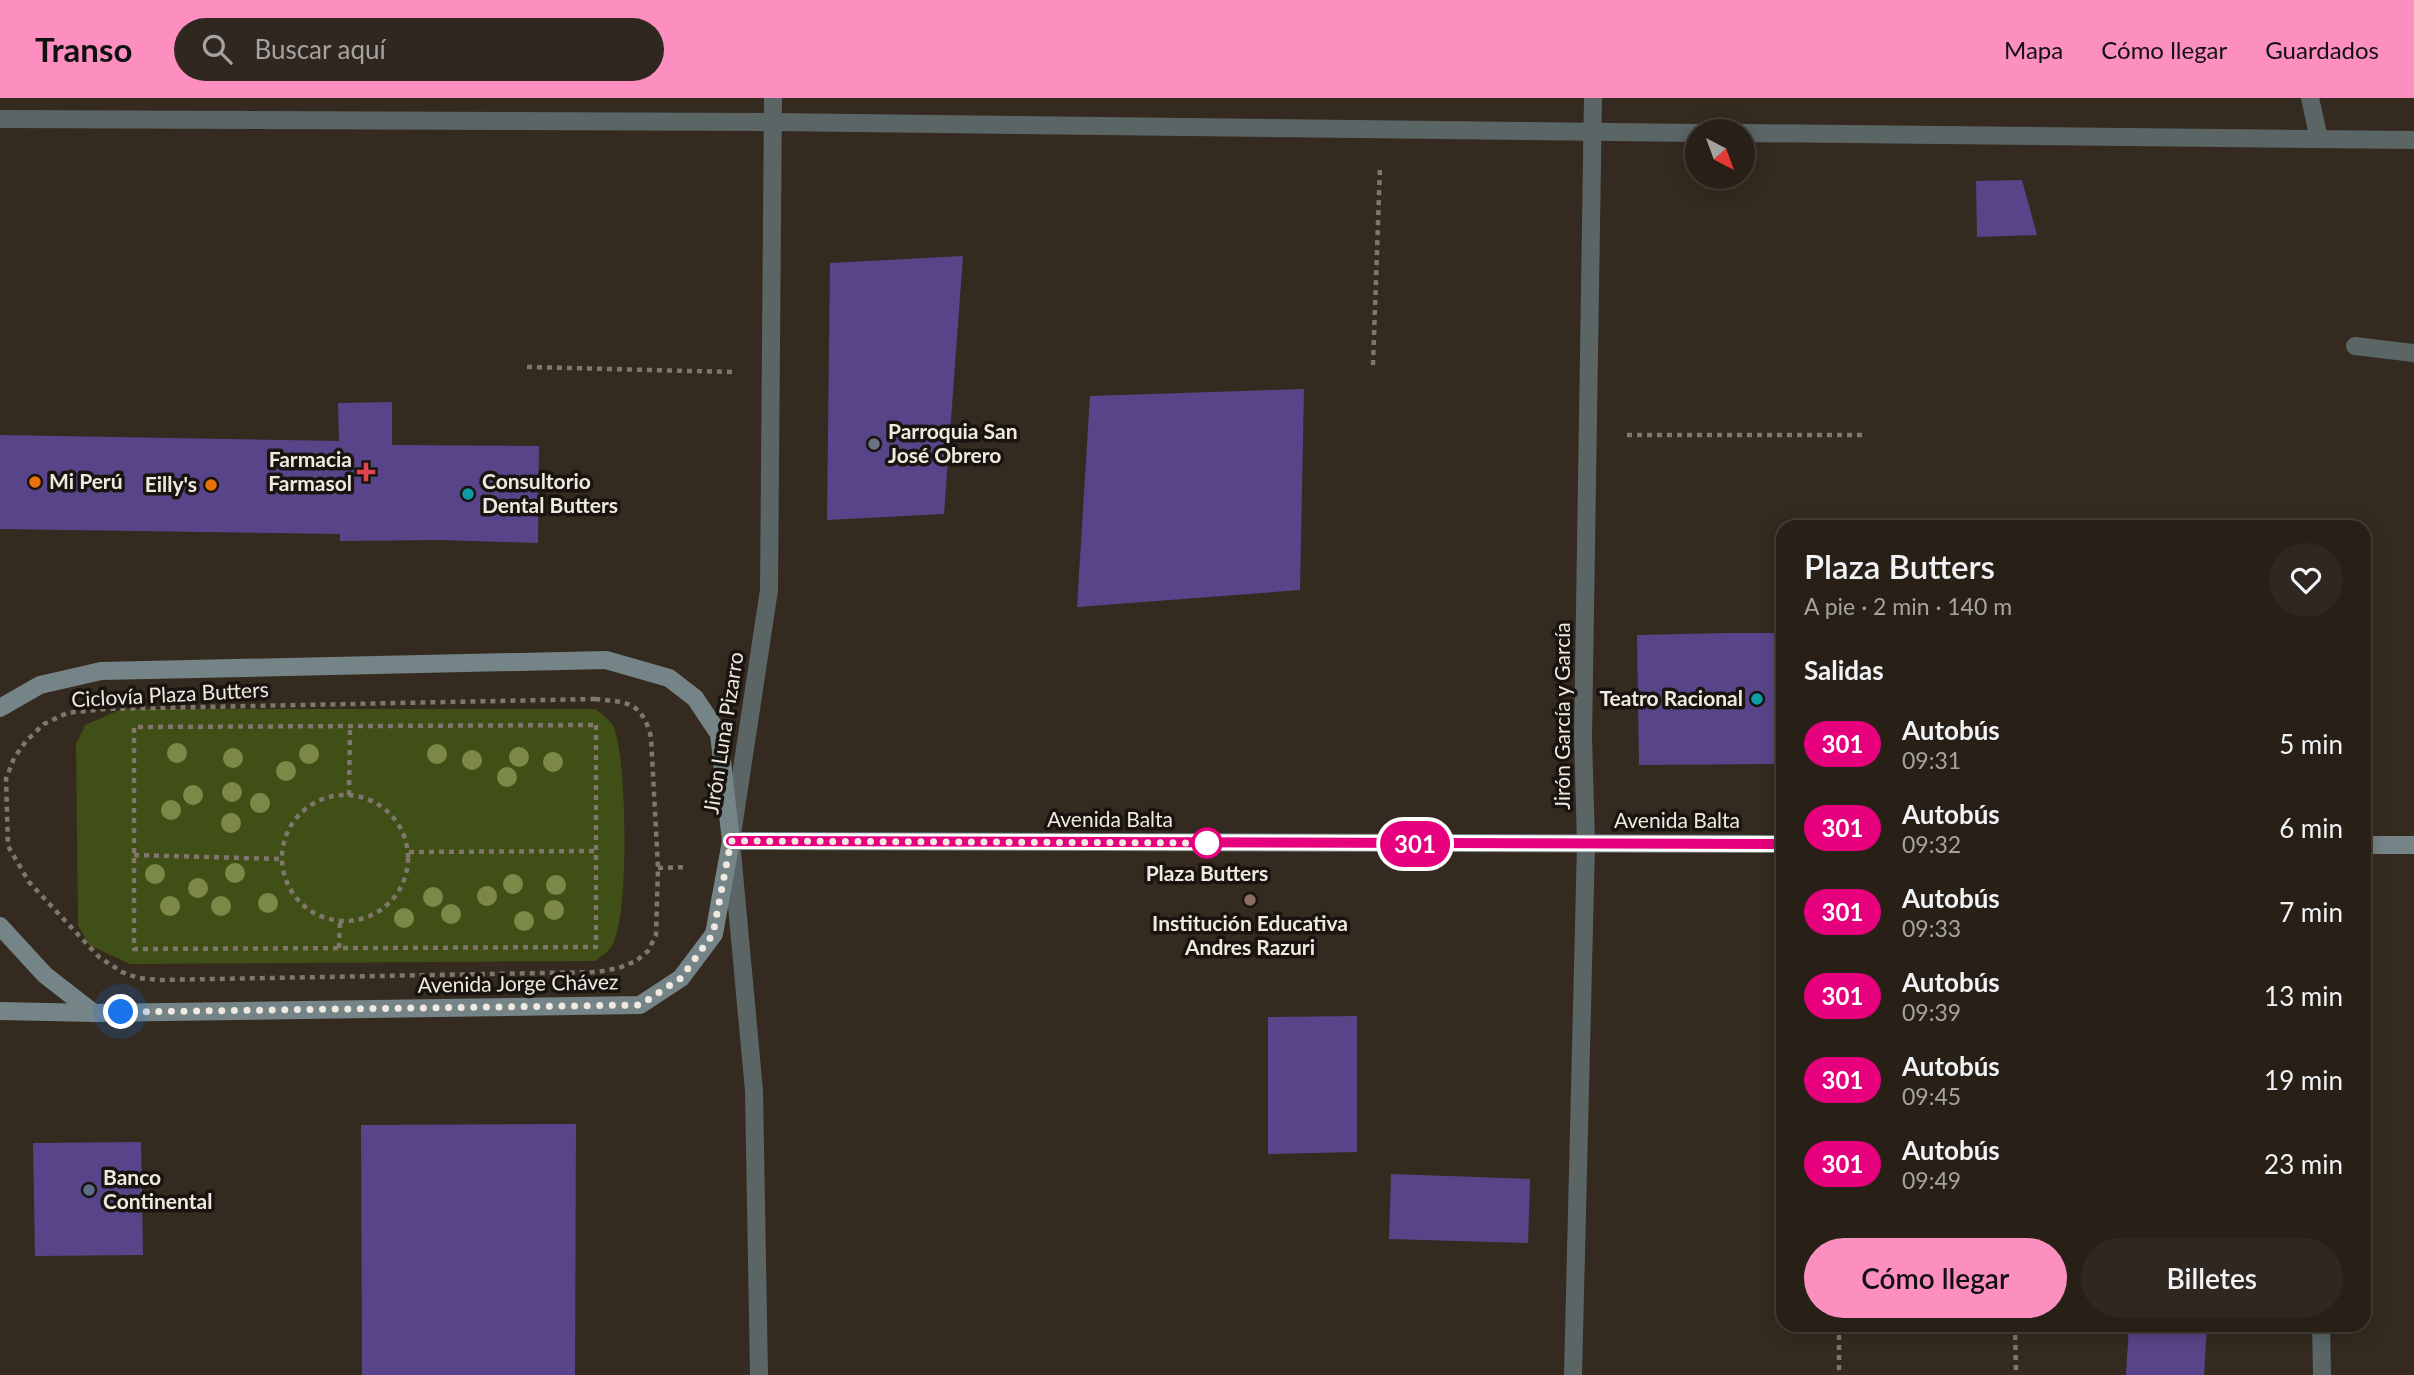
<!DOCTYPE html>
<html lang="es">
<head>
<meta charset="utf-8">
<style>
	:root { --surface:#282017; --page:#302820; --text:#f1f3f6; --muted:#a5a3a1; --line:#443e36; --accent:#fd8ec0 }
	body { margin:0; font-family:Lato,sans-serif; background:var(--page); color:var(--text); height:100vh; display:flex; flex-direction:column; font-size:26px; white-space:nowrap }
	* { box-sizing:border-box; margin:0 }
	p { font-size:23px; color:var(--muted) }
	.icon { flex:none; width:38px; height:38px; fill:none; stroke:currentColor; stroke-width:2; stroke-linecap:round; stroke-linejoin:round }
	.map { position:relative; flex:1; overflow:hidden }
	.side { position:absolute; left:1776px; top:422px; width:595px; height:812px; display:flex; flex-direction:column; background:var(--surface); border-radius:21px; box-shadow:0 4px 18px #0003,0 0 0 2px var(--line) }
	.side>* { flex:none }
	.badge { padding:0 14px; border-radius:23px; font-size:24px; line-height:46px }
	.needle { width:46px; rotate:139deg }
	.tools { position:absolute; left:1685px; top:21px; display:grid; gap:14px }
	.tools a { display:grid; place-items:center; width:70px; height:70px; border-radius:50%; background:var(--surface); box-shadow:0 4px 18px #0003,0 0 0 2px var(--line); font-size:35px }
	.you { position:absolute; width:35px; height:35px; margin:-18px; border:5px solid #fff; border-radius:50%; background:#1a73e8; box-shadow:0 0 0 10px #1a73e833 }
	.map>.badge { position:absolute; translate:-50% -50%; box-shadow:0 0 0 4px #fff }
	h2 { padding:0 28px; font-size:26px; line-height:63px }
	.round { display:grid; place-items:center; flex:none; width:74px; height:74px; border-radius:37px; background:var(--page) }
	.overview { display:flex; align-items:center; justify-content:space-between; height:119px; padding:0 28px }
	h1 { font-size:33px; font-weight:600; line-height:52px }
	.cta { display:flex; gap:14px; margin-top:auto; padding:14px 28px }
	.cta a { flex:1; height:80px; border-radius:42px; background:var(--accent); color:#111; font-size:28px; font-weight:600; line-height:80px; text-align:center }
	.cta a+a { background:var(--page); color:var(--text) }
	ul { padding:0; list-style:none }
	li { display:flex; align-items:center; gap:21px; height:84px; padding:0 28px }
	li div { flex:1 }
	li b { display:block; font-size:26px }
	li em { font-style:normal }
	li .badge { min-width:77px; font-weight:700; text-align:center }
	header { display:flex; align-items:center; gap:42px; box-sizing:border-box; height:98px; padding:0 35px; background:var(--accent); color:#111 }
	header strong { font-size:33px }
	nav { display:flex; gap:38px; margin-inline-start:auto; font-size:24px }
	.search { width:490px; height:63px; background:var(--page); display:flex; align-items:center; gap:18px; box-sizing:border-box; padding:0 24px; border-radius:38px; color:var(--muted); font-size:26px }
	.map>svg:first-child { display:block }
	.green { fill:#404f15 }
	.building { fill:#584589 }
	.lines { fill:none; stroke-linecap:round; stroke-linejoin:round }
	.path { stroke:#80766d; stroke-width:4.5; stroke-dasharray:5 5; stroke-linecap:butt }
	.service { stroke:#5b6566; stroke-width:18 }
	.minor { stroke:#5b6566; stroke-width:18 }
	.secondary { stroke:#758487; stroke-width:18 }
	.tree { fill:#7b8848 }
	.line-casing { stroke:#fff; stroke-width:16 }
	.line { stroke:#e6007e; stroke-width:10 }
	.walk { stroke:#f0e9e2; stroke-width:7; stroke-dasharray:0 12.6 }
	.worship-dot { fill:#6b7280; stroke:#19140f; stroke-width:2.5 }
	.health-dot { fill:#e0444e; stroke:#19140f; stroke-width:2.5 }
	.food-dot { fill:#e8710a; stroke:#19140f; stroke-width:2.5 }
	.culture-dot { fill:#0f9aa8; stroke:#19140f; stroke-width:2.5 }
	.stop-dot { fill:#fff; stroke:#e6007e; stroke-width:3.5 }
	.education-dot { fill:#8d6e63; stroke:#19140f; stroke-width:2.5 }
	.service-dot { fill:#5c6f8a; stroke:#19140f; stroke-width:2.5 }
	.labels { text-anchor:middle; stroke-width:7; stroke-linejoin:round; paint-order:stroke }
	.poi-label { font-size:21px; font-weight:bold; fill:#f0e9e2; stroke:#19140f; text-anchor:start }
	.street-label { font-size:21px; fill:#f0e9e2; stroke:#19140f }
	.stop-label { font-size:21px; font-weight:bold; fill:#f0e9e2; stroke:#19140f }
</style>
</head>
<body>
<header>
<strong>Transo</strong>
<div class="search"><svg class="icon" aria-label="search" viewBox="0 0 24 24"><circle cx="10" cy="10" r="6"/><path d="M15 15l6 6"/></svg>Buscar aquí</div>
<nav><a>Mapa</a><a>Cómo llegar</a><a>Guardados</a></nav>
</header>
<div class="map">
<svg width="2414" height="1277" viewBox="0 0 2414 1277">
	<rect width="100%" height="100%" fill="#352a1f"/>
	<path class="green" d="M 122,611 L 595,611 C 602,616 611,622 614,630 C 627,659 630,825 611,849 C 608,854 600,859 595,863 L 130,866 L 89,847 L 78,827 L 76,646 L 85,627 Z"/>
	<g class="building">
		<path d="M 2022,82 L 2037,137 L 1977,139 L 1976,83 Z"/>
		<path d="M 963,158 L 944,416 L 827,422 L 830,165 Z"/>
		<path d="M 1304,291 L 1300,492 L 1077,509 L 1090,298 Z"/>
		<path d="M 392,304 L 392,347 L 539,348 L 538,445 L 442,442 L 340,443 L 340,436 L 0,431 L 0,337 L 339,343 L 338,305 Z"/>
		<path d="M 1729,535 L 1783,535 L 1783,666 L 1639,667 L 1637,537 Z"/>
		<path d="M 1357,918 L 1357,1054 L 1268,1056 L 1268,919 Z"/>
		<path d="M 576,1026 L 575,1277 L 362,1277 L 361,1027 Z"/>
		<path d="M 141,1044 L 143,1157 L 35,1158 L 33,1045 Z"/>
		<path d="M 1391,1076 L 1530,1081 L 1528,1145 L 1389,1141 Z"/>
		<path d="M 2129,1227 L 2207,1227 L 2204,1277 L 2126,1277 Z"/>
	</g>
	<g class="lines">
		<g class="path">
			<path d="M 1373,267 L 1380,69"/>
			<path d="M 527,269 L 733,274"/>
			<path d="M 1627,337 L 1867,337"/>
			<path d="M 595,601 C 628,604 642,604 651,639 L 658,770 L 656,837 L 648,853 L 636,863 L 619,870 L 597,874 L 159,882 L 138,880 L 122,874 L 99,859 L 29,784 L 8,748 L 6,681 L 14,660 L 26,643 L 44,626 L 67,615 L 104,611 Z"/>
			<path d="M 596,627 L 596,849 L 134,851 L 134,629 Z"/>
			<circle cx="345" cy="760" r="63"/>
			<path d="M 349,697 L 350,628"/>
			<path d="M 409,754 L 595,753"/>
			<path d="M 134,757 L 281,761"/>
			<path d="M 658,770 L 687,769"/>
			<path d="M 339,850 L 340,824"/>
			<path d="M 1839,1227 L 1839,1277"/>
			<path d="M 2015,1227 L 2016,1277"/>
		</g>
		<g class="service">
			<path d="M 2310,0 L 2319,41"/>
			<path d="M 2355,248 L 2414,255"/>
			<path d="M 2321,1227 L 2322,1277"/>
		</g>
		<g class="minor">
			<path d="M 0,21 L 773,24 L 1698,35"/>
			<path d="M 1743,35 L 2414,42"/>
			<path d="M 759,1277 L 754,993 L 731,743 L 769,492 L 773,0"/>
			<path d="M 1573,1277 L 1586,746 L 1583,639 L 1593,0"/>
		</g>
		<g class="secondary">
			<path d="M 0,610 L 40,587 L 101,573 L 606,562 L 669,580 L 695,600 L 719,636 L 731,743 L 714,836 L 681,880 L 640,907 L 94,915 L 45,877 L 0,828"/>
			<path d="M 731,743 L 1783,746"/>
			<path d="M 2364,747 L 2414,747"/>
			<path d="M 0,913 L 94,915"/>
		</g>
	</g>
	<g class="tree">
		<circle cx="177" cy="655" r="10"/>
		<circle cx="309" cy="656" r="10"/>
		<circle cx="437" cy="656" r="10"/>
		<circle cx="519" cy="659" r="10"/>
		<circle cx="233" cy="660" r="10"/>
		<circle cx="472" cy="662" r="10"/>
		<circle cx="553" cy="664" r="10"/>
		<circle cx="286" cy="673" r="10"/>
		<circle cx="507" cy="679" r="10"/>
		<circle cx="232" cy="694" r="10"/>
		<circle cx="193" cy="697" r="10"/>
		<circle cx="260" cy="705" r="10"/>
		<circle cx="171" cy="712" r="10"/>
		<circle cx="231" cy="725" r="10"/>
		<circle cx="235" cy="775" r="10"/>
		<circle cx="155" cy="776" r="10"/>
		<circle cx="513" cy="786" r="10"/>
		<circle cx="556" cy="787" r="10"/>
		<circle cx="198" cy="790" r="10"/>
		<circle cx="487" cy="798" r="10"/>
		<circle cx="433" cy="799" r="10"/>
		<circle cx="268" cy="805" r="10"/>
		<circle cx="170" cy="808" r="10"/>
		<circle cx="221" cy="808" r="10"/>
		<circle cx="554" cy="812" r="10"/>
		<circle cx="451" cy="816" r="10"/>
		<circle cx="404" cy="820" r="10"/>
		<circle cx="524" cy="823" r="10"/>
	</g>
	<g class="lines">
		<defs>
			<path id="line" d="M 731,743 L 1783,746"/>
		</defs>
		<use href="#line" class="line-casing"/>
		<use href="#line" class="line"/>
		<path class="walk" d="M 121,914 L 640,907 L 681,880 L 713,836 L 731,743 L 1207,745"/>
	</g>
	<circle class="worship-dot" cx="874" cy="346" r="7"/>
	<path class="health-dot" d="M362.5 363.5h7v7h7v7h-7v7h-7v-7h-7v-7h7z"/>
	<g class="food-dot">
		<circle cx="35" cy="384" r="7"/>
		<circle cx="211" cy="387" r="7"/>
	</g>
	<g class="culture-dot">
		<circle cx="468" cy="396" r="7"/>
		<circle cx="1757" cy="601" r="7"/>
	</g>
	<circle class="stop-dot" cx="1207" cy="745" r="14"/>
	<circle class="education-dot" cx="1250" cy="802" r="7"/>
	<circle class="service-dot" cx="89" cy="1092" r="7"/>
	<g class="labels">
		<g class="poi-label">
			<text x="888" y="341">Parroquia San<tspan x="888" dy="24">José Obrero</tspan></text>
			<text x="352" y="369" text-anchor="end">Farmacia<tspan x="352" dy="24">Farmasol</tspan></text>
			<text x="49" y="391">Mi Perú</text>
			<text x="482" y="391">Consultorio<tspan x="482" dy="24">Dental Butters</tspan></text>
			<text x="197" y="394" text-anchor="end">Eilly's</text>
			<text x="1743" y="608" text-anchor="end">Teatro Racional</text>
			<text x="1250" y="833" text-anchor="middle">Institución Educativa<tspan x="1250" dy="24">Andres Razuri</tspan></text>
			<text x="103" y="1087">Banco<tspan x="103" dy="24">Continental</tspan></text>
		</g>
		<g class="street-label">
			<text transform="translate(170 597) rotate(-3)" y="7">Ciclovía Plaza Butters</text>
			<text transform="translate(1563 618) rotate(-90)" y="7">Jirón García y García</text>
			<text transform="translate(724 635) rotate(-81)" y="7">Jirón Luna Pizarro</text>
			<text x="1110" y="729">Avenida Balta</text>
			<text x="1677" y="730">Avenida Balta</text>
			<text transform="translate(518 886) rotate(-1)" y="7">Avenida Jorge Chávez</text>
		</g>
		<g class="stop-label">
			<text x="1207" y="783">Plaza Butters</text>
		</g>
	</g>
</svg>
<div class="tools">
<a><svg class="needle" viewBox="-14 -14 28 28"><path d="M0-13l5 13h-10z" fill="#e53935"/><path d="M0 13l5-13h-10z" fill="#a5a3a1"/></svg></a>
</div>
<div class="you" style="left:121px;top:914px"></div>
<b class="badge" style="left:1415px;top:746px;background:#e6007e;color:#fff">301</b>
<section class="side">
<div class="overview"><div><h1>Plaza Butters</h1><p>A pie · 2 min · 140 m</p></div><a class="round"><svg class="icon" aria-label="heart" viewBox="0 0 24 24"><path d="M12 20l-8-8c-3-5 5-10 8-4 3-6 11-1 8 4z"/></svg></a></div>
<h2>Salidas</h2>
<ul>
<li><span class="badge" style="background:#e6007e;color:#fff">301</span><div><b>Autobús</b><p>09:31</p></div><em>5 min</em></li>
<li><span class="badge" style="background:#e6007e;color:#fff">301</span><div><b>Autobús</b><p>09:32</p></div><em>6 min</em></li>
<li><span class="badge" style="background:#e6007e;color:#fff">301</span><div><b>Autobús</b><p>09:33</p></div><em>7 min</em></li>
<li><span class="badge" style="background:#e6007e;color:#fff">301</span><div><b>Autobús</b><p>09:39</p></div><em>13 min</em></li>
<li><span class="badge" style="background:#e6007e;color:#fff">301</span><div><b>Autobús</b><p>09:45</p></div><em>19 min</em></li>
<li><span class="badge" style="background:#e6007e;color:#fff">301</span><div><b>Autobús</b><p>09:49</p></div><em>23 min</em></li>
</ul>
<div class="cta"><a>Cómo llegar</a><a>Billetes</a></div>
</section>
</div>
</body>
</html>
